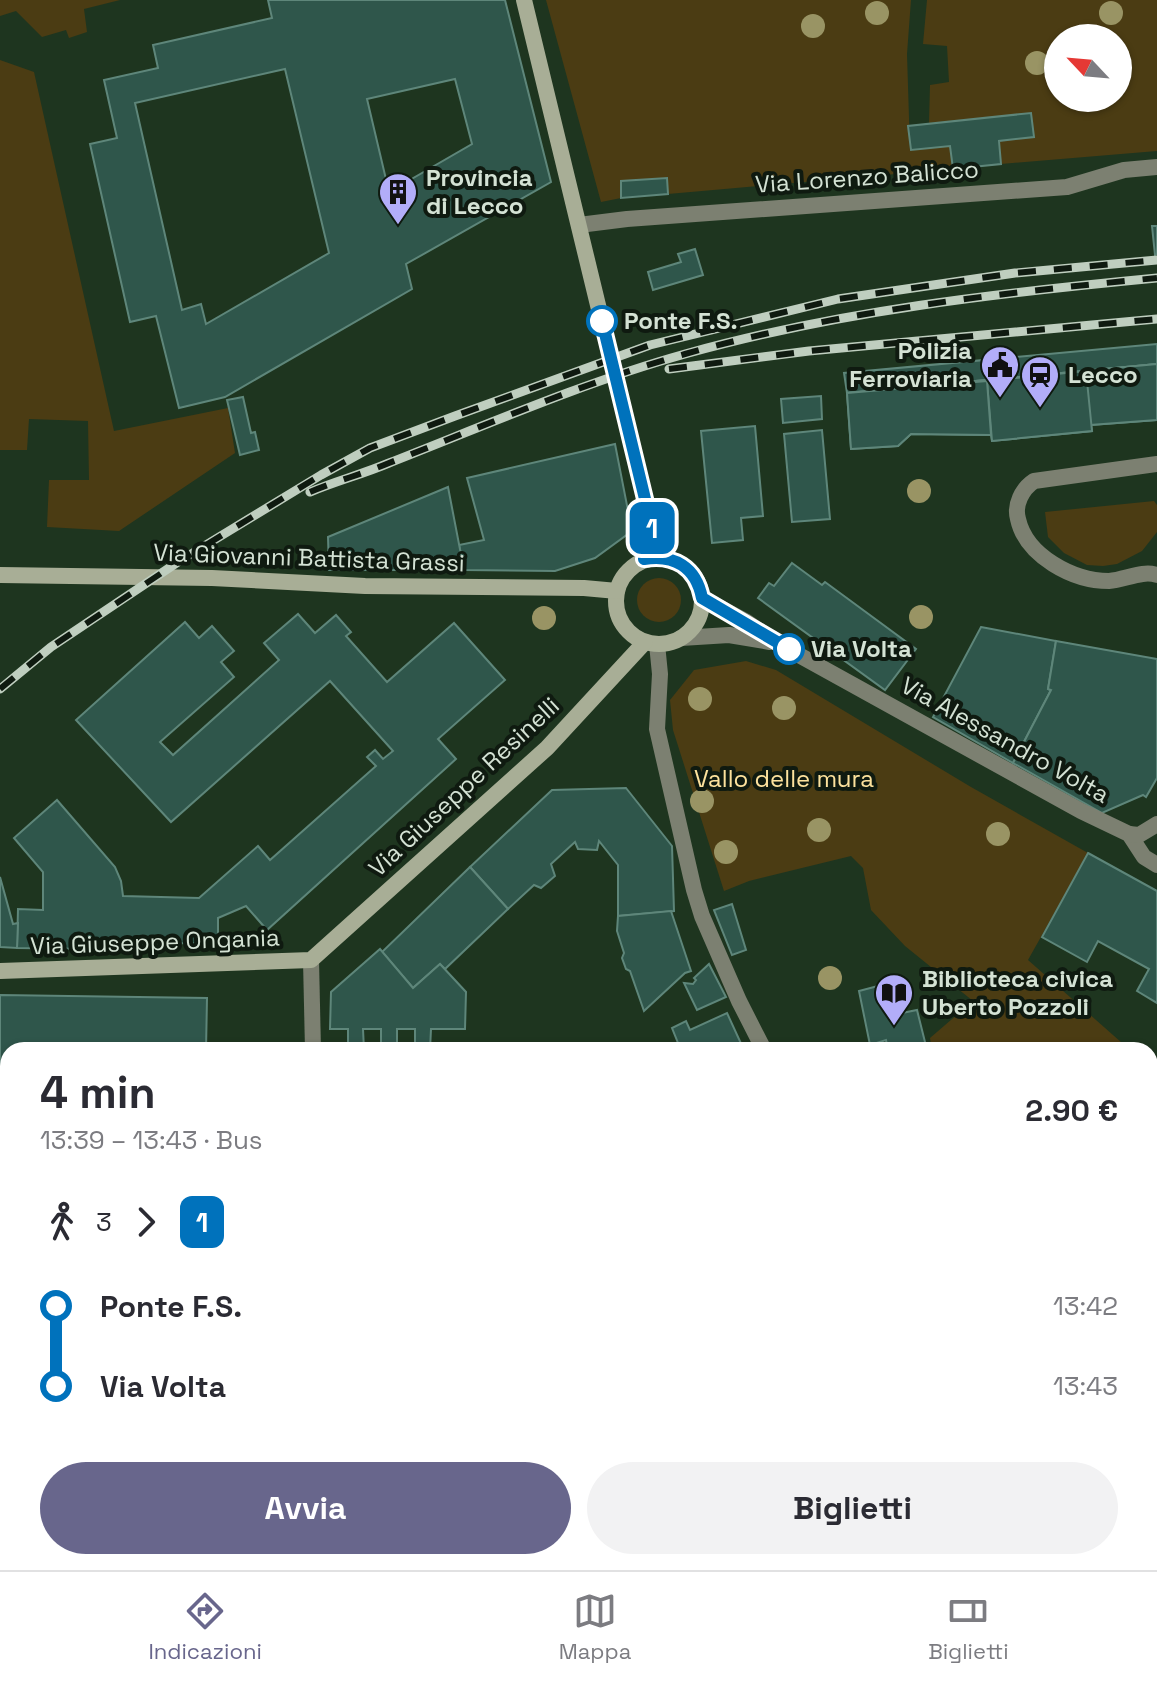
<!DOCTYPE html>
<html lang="it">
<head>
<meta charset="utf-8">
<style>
	:root { --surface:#fff; --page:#f2f2f3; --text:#2b2b33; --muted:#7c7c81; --line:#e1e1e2; --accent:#68668c }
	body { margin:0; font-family:"Space Grotesk",sans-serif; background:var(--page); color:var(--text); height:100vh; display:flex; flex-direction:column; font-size:30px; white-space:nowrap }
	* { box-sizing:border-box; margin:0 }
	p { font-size:26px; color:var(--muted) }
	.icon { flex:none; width:44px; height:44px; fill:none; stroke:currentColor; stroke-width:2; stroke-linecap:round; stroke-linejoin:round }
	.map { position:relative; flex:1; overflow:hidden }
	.panel { position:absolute; left:0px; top:1042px; width:1158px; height:528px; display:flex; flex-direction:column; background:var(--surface); border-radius:24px 24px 0 0; box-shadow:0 2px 6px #0004 }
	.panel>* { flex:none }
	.badge { padding:0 16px; border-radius:12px; font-size:28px; line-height:52px }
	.needle { width:52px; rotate:296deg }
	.controls { position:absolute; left:1044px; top:24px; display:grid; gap:16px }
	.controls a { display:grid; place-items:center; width:88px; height:88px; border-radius:50%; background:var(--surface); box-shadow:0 2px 6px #0004; font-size:40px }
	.map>.badge { position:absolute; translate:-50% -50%; box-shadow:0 0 0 4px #fff }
	.legs { display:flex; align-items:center; gap:12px; height:88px; padding:0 40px; font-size:26px }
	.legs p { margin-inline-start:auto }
	.head { display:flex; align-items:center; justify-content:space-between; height:136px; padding:0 40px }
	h1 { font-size:44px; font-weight:700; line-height:60px }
	.action { display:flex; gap:16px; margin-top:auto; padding:16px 40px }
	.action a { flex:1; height:92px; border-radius:48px; background:var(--accent); color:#fff; font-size:32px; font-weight:700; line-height:92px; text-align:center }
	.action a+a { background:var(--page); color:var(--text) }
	ul { padding:0 40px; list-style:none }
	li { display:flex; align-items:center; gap:28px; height:80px; font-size:30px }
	li i { display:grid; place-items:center; width:12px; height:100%; margin:0 10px; background:currentColor }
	li i::after { content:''; width:20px; height:20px; margin:-10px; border:6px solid; border-radius:50%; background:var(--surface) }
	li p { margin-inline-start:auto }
	li:first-child i { background:linear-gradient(#0000 50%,currentColor 0) }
	li:last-child i { background:linear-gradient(currentColor 50%,#0000 0) }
	.dock { display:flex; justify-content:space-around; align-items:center; height:112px; border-top:2px solid var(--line); background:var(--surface); font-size:22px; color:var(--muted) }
	.dock a { display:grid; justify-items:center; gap:4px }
	.dock .active { color:var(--accent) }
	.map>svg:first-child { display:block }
	.green { fill:#4b3c13; fill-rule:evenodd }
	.building { fill:#2f564b; stroke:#5e867a; stroke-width:2; fill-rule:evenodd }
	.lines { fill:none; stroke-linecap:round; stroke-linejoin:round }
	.street { stroke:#7c8071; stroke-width:16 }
	.secondary { stroke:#a8ae96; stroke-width:16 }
	.rail-casing { stroke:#bfcebf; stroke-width:9 }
	.rail { stroke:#0f1a10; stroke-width:6; stroke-dasharray:18; stroke-linecap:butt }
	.tree { fill:#999464 }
	.line-1-casing { stroke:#fff; stroke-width:18 }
	.line-1 { stroke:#0072bc; stroke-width:12 }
	.stop-1-dot { fill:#fff; stroke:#0072bc; stroke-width:4 }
	.labels { text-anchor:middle; stroke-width:8; stroke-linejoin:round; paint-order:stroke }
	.street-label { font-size:24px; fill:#d4e2d4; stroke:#0f1a10 }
	.poi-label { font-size:24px; font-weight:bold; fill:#d4e2d4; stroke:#0f1a10; text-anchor:start }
	.stop-label { font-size:24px; font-weight:bold; fill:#d4e2d4; stroke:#0f1a10; text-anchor:start }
	.park-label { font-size:24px; fill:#fde29d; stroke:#0f1a10 }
</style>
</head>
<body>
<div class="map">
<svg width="1157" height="1570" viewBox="0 0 1157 1570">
	<rect width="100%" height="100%" fill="#1e351f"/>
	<g class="green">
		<path d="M 0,0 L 120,0 L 84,9 L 87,32 L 69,38 L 66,30 L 42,37 L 16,11 L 0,16 Z"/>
		<path d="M 546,0 L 911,0 L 907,54 L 910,150 L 950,146 L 953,169 L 668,194 L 666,178 L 621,181 L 621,198 L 601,202 Z"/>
		<path d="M 927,0 L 1157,0 L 1157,151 L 1001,164 L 999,141 L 1034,137 L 1031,113 L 929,123 L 930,85 L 949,82 L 947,46 L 923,44 ZM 1058,38 L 1118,38 L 1118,98 L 1058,98 Z"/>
		<path d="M 0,60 L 34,72 L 114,431 L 228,408 L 235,453 L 119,531 L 47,527 L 49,480 L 89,480 L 88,421 L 29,419 L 27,450 L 0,450 Z"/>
		<path d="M 1154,501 L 1157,505 L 1157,532 L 1142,551 L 1117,564 L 1103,566 L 1087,565 L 1064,553 L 1048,537 L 1045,512 Z"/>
		<circle cx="659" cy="600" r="22"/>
		<path d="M 746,661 L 776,670 L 971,787 L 1088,853 L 1028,960 L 1130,1050 L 932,1050 L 930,1038 L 973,1001 L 905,946 L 871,910 L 863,868 L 851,856 L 749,881 L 724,891 L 673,730 L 670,700 L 694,670 Z"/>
		<path d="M 1150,1068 L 1157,1078 L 1157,1298 L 1150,1299 Z"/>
		<rect x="0" y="1478" width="8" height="69"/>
	</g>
	<g class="building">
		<path d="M 268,0 L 505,0 L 551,182 L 406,264 L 412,289 L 225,397 L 179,408 L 156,316 L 130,322 L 90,144 L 117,138 L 104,80 L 158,68 L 153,45 L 272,18 ZM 285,69 L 329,253 L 206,324 L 201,304 L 182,310 L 135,103 ZM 455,79 L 472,144 L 389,192 L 367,99 Z"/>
		<path d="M 1031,113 L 1034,137 L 999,141 L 1001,164 L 953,169 L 950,146 L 911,150 L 908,126 Z"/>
		<path d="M 667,178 L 668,194 L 621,198 L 621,181 Z"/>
		<path d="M 1152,226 L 1157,226 L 1157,254 L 1155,255 Z"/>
		<path d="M 695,249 L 703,275 L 653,290 L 648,272 L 681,262 L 678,254 Z"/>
		<path d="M 1157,344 L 1157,364 L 847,393 L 844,373 Z"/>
		<path d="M 1157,364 L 1157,420 L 1091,425 L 1086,371 Z"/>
		<path d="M 1157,364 L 1157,420 L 1091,425 L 1092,431 L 992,441 L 991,435 L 911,434 L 898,446 L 851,449 L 847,393 Z"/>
		<path d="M 1086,371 L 1092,431 L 992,441 L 987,381 Z"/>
		<path d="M 987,381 L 991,435 L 911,434 L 898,446 L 851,449 L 847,393 Z"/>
		<path d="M 821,396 L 822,419 L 783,423 L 781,399 Z"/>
		<path d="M 243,397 L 251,433 L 255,432 L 259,450 L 240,455 L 227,400 Z"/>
		<path d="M 755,426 L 763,516 L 741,518 L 743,540 L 712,543 L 701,431 Z"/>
		<path d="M 822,430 L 830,519 L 792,522 L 784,434 Z"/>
		<path d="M 615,444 L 632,531 L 595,558 L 555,571 L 464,570 L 459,545 L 484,540 L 467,478 Z"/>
		<path d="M 448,487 L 464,570 L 329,570 L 328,537 Z"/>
		<path d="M 792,563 L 822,585 L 825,582 L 916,649 L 885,690 L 758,598 L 769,583 L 774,586 Z"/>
		<path d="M 298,614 L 315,633 L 336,615 L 351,632 L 346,636 L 387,682 L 454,623 L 505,680 L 438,739 L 456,759 L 267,930 L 246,906 L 218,918 L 218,944 L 178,943 L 178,950 L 17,948 L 18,909 L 43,910 L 43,872 L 14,838 L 57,800 L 115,867 L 121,881 L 123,896 L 199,898 L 258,846 L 270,860 L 376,766 L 367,757 L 375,750 L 383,759 L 393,751 L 330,681 L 171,822 L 76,720 L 185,622 L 199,638 L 212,626 L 234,651 L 221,662 L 234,677 L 160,742 L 173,755 L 279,660 L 264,643 Z"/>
		<path d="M 981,627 L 1056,641 L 1048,689 L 1051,690 L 1013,763 L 933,717 Z"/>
		<path d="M 1056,641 L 1157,659 L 1157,778 L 1146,797 L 1143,795 L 1102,813 L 1013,763 L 1051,690 L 1048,689 Z"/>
		<path d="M 626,788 L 672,846 L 674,911 L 618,916 L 618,865 L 599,841 L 597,850 L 578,849 L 575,842 L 551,864 L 555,876 L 541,888 L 534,885 L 508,909 L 470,867 L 552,790 Z"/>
		<path d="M 1088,853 L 1157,891 L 1157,1003 L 1137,991 L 1149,969 L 1098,941 L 1087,962 L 1042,937 Z"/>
		<path d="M 470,867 L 508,909 L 445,969 L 440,964 L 413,988 L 382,952 Z"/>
		<path d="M 0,877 L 13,924 L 18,923 L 17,948 L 0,947 Z"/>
		<path d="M 732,904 L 746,950 L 732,955 L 714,910 Z"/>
		<path d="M 671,911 L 691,971 L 685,973 L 644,1011 L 630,971 L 626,969 L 622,958 L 624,953 L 617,931 L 618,916 Z"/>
		<path d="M 380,949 L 413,988 L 440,964 L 466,992 L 465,1029 L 431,1029 L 430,1050 L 415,1050 L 415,1029 L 397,1029 L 397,1050 L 381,1050 L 381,1029 L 363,1029 L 364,1050 L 348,1050 L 348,1029 L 330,1029 L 331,992 Z"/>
		<path d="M 709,964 L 726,997 L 697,1010 L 684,983 L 693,984 L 696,980 L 694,978 Z"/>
		<path d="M 893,982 L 897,1014 L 917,1010 L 927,1050 L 888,1050 L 886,1040 L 870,1045 L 859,991 Z"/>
		<path d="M 0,995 L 207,998 L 206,1050 L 8,1050 L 8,1137 L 0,1137 Z"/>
		<path d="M 727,1013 L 744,1050 L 675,1050 L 680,1048 L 672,1028 L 686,1021 L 690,1030 Z"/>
		<path d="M 1157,1324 L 1157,1365 L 1150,1367 L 1150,1325 Z"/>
		<path d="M 1157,1450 L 1157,1509 L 1150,1510 L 1150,1451 Z"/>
		<path d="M 1150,1538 L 1157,1538 L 1157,1570 L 1042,1570 L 1041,1562 L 1150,1562 Z"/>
		<rect x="227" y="1562" width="64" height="8"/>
		<path d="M 363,1562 L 393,1562 L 395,1570 L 364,1570 Z"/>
		<path d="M 504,1562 L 540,1562 L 542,1570 L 505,1570 Z"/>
		<path d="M 568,1562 L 625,1562 L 625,1567 L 610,1570 L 570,1570 Z"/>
		<rect x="641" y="1562" width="37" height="8"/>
		<path d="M 738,1562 L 790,1562 L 789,1570 L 737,1570 Z"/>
		<path d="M 824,1562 L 851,1562 L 838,1564 L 839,1570 L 824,1570 Z"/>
		<path d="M 904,1562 L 979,1562 L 980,1570 L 906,1570 Z"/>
		<path d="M 979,1562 L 1041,1562 L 1042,1570 L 980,1570 Z"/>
	</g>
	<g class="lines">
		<g class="street">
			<path d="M 579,225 L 627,219 L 1067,187 L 1124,170 L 1157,167"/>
			<path d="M 1157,464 L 1034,481 C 1022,489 1014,505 1018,519 C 1026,556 1073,581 1109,581 C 1125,580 1142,570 1157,575"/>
			<path d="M 702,598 L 745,621 L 779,644 L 1081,811 L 1129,834 L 1144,857 L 1157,865"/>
			<path d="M 681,638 L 729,635 L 770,642"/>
			<path d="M 657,644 L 660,674 L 657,729 L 694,890 L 702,916 L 739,1001 L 764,1050"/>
			<path d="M 1129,834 L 1139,835 L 1157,824"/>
			<path d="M 311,960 L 313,1050"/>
			<path d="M 307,1570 L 307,1562"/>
			<path d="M 801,1570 L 802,1562"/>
		</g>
		<g class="secondary">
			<path d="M 524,0 L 653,532 L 644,559"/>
			<circle cx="659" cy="601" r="43"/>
			<path d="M 0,575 L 212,578 L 365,586 L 584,588 L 617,591"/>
			<path d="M 0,971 L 311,960 L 547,748 L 645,642"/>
		</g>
		<defs>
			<g id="rail">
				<path d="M 669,369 L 809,351 L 1157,319"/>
				<path d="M 310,492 C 336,481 363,474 389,463 C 486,425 585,382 685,354 C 839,311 998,293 1157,278"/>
				<path d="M 0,689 L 51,647 L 178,562 L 321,475 L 370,448 L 455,416 L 650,345 L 838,299 L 1015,273 L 1157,260"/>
			</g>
		</defs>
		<use href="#rail" class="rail-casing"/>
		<use href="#rail" class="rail"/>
	</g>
	<g class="tree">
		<circle cx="877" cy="13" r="12"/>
		<circle cx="1111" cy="13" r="12"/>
		<circle cx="813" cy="26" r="12"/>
		<circle cx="1037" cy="63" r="12"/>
		<circle cx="919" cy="491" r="12"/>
		<circle cx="921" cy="617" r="12"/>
		<circle cx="544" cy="618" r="12"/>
		<circle cx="700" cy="699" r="12"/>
		<circle cx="784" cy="708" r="12"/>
		<circle cx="702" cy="801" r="12"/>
		<circle cx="819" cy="830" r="12"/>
		<circle cx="998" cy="834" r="12"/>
		<circle cx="726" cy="852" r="12"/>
		<circle cx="830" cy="978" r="12"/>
	</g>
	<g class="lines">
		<defs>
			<path id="line-1" d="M 602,321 L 653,532 L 644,559 C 674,554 696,567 702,598 L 789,649"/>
		</defs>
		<use href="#line-1" class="line-1-casing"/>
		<use href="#line-1" class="line-1"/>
	</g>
	<defs>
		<symbol id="building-pin" viewBox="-11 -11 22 30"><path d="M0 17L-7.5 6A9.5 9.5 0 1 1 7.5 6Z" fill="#b2adf9" stroke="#0f1a10"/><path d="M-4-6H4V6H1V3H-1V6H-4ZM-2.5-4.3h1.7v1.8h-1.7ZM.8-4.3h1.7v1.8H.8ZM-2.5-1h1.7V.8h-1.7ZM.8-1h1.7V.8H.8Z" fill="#111"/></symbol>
		<symbol id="civic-pin" viewBox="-11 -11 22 30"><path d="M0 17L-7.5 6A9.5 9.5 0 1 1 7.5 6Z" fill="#b2adf9" stroke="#0f1a10"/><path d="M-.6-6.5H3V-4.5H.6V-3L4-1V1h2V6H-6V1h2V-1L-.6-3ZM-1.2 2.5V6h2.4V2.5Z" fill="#111"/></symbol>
		<symbol id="station-pin" viewBox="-11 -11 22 30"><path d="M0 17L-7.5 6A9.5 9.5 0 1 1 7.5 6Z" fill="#b2adf9" stroke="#0f1a10"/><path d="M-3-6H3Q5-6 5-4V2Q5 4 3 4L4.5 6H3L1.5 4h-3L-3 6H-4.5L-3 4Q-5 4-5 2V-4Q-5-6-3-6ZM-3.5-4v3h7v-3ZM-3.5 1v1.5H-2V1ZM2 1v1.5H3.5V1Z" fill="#111"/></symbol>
		<symbol id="library-pin" viewBox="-11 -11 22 30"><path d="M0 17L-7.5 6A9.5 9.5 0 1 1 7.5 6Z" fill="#b2adf9" stroke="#0f1a10"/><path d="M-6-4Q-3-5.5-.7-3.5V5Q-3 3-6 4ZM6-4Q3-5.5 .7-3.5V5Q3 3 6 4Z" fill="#111"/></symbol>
	</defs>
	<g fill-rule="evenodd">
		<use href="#building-pin" x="376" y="170" width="44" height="60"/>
		<use href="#civic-pin" x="978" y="343" width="44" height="60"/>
		<use href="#station-pin" x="1018" y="353" width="44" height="60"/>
		<use href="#library-pin" x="872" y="971" width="44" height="60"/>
	</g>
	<g class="stop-1-dot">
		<circle cx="602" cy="321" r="14"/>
		<circle cx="789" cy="649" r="14"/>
	</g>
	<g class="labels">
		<g class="street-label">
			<text transform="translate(867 177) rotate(-4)" y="8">Via Lorenzo Balicco</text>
			<text transform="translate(309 558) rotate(2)" y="8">Via Giovanni Battista Grassi</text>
			<text transform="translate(1005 740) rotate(29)" y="8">Via Alessandro Volta</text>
			<text transform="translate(464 787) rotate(-43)" y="8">Via Giuseppe Resinelli</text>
			<text transform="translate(155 942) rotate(-2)" y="8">Via Giuseppe Ongania</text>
		</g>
		<g class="poi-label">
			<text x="426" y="186">Provincia<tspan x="426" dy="28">di Lecco</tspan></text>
			<text x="972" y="359" text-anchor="end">Polizia<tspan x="972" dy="28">Ferroviaria</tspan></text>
			<text x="1068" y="383">Lecco</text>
			<text x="922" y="987">Biblioteca civica<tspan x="922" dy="28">Uberto Pozzoli</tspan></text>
		</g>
		<g class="stop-label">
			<text x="624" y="329">Ponte F.S.</text>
			<text x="811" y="657">Via Volta</text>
		</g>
		<g class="park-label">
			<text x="784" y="787">Vallo delle mura</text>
		</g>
	</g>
</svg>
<div class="controls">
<a><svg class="needle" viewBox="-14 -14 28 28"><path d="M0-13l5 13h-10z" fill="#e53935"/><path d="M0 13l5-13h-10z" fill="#7c7c81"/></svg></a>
</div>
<b class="badge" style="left:652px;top:528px;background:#0072bc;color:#fff">1</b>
<section class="panel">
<div class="head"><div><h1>4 min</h1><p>13:39 – 13:43 · Bus</p></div><b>2.90 €</b></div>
<div class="legs"><svg class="icon" aria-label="walk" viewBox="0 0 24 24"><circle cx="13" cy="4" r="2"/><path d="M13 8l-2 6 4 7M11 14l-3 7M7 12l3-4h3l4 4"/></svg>3<svg class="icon" aria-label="forward" viewBox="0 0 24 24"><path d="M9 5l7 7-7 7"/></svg><b class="badge" style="background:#0072bc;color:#fff">1</b></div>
<ul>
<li><i style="color:#0072bc"></i><b>Ponte F.S.</b><p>13:42</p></li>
<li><i style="color:#0072bc"></i><b>Via Volta</b><p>13:43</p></li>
</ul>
<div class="action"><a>Avvia</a><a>Biglietti</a></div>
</section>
</div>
<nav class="dock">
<a class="active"><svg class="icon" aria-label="directions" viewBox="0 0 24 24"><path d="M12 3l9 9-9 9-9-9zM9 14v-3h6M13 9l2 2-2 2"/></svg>Indicazioni</a>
<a><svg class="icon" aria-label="map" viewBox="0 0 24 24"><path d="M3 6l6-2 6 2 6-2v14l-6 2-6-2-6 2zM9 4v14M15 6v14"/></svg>Mappa</a>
<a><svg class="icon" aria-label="tickets" viewBox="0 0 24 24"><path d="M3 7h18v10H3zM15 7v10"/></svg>Biglietti</a>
</nav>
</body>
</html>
